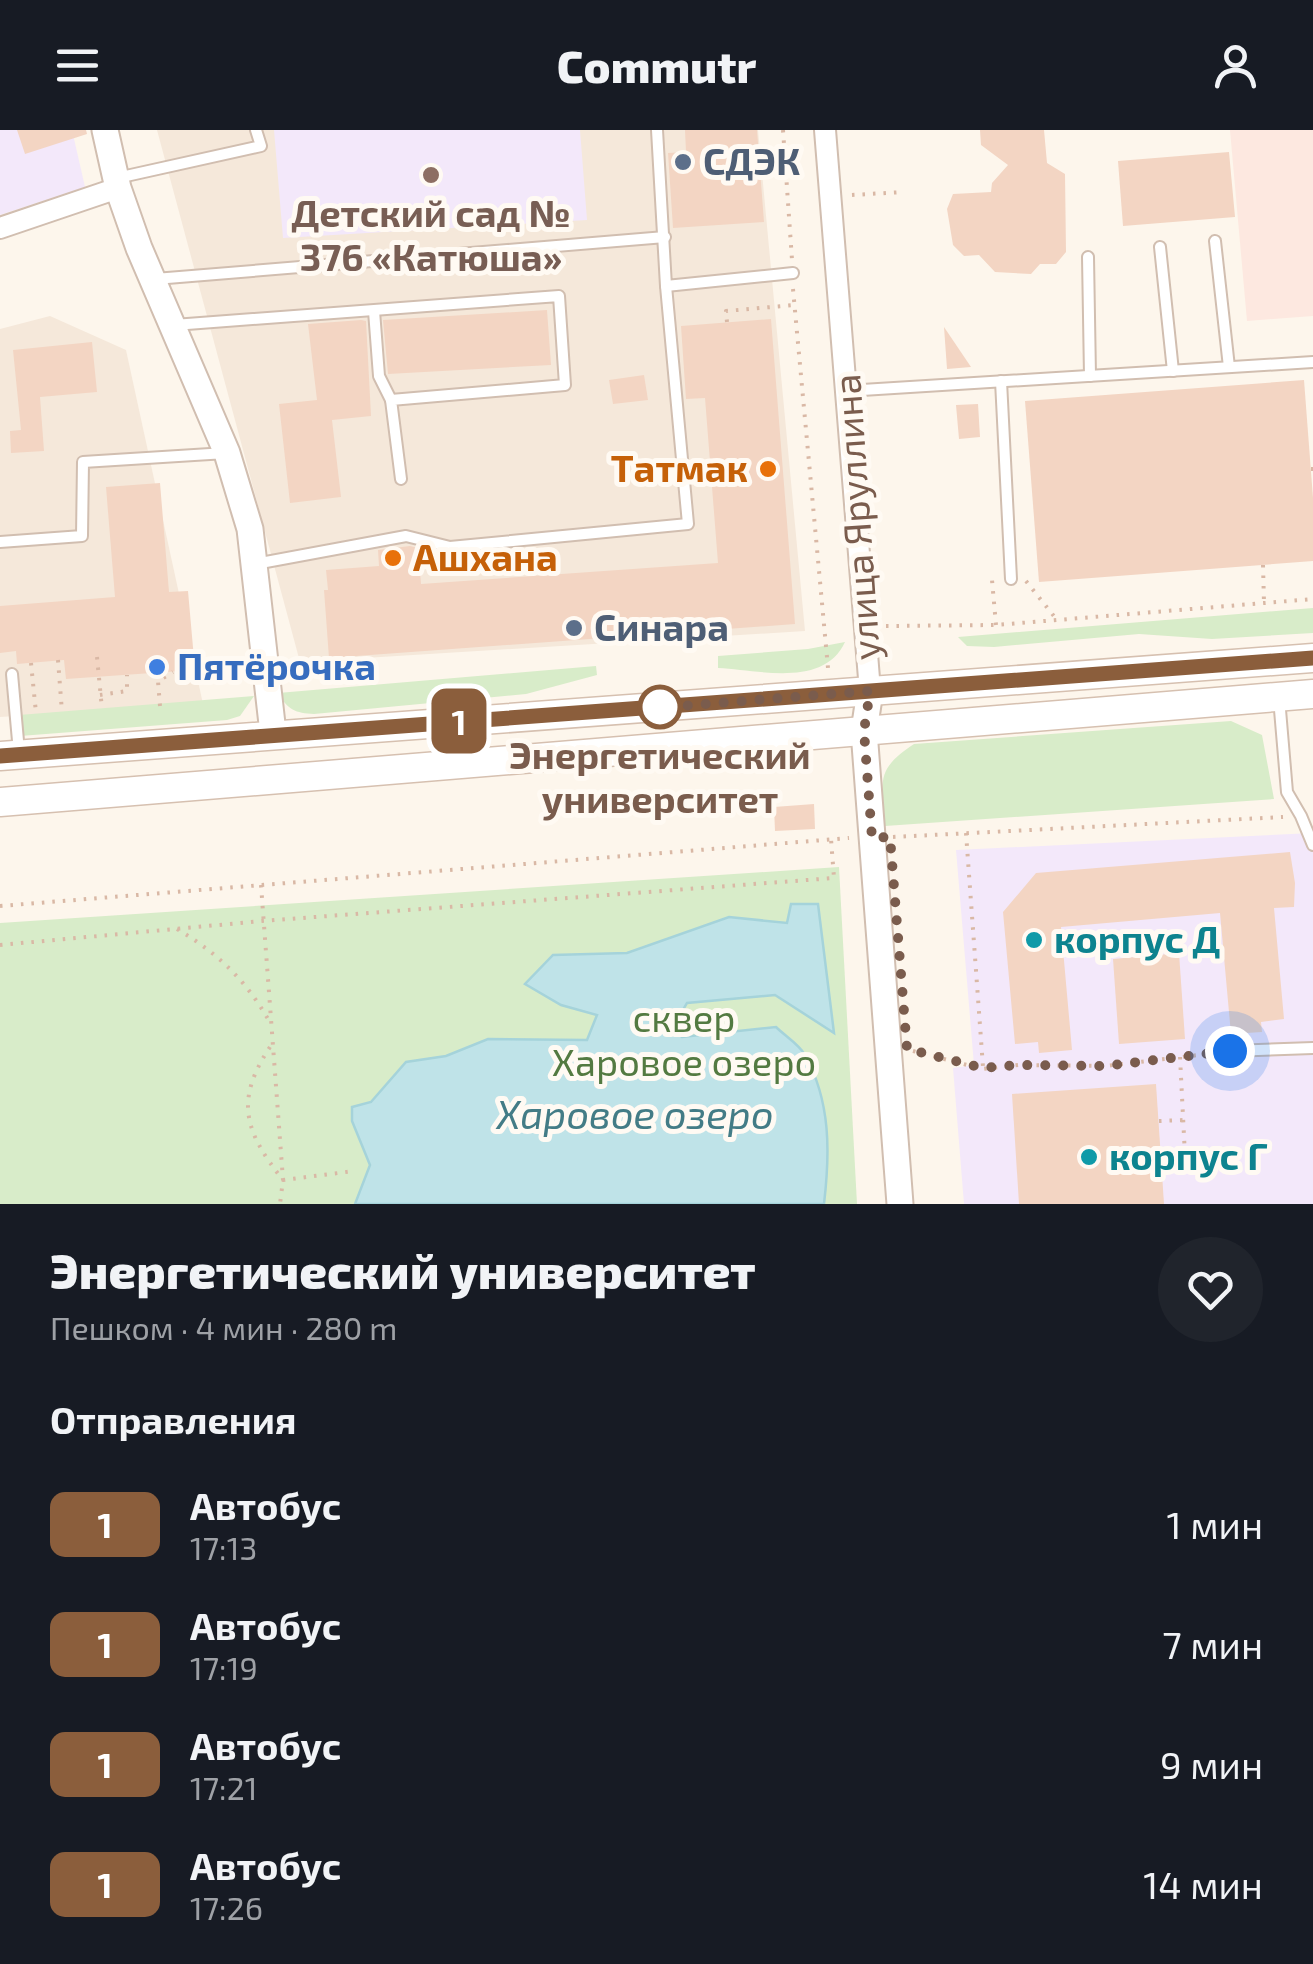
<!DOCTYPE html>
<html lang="ru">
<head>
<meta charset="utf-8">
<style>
	:root { --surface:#171b24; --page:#20242c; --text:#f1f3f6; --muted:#9ea1a6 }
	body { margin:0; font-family:"Exo 2",sans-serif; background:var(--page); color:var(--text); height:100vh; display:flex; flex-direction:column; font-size:38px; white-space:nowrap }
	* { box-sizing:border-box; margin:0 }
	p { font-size:32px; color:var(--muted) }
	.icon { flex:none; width:55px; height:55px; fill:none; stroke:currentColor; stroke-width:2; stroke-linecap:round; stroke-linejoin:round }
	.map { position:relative; height:1074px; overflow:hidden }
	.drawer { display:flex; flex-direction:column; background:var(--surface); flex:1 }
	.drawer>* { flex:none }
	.badge { padding:0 20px; border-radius:15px; font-size:35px; line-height:65px }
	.you { position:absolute; width:50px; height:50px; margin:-25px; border:8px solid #fff; border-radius:50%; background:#1a73e8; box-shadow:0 0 0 15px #1a73e833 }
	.map>.badge { position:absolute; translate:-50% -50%; box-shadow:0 0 0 5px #fff }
	h2 { padding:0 50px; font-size:38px; line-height:90px }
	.round { display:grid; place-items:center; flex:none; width:105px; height:105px; border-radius:52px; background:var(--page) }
	.headline { display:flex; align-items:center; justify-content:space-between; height:170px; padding:0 50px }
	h1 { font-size:48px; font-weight:800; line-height:75px }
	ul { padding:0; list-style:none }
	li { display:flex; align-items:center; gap:30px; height:120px; padding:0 50px }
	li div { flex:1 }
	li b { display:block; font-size:38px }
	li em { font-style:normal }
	li .badge { min-width:110px; font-weight:700; text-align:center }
	header { display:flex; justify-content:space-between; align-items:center; height:130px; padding:0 50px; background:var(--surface); font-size:45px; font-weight:800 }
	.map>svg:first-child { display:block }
	.residential { fill:#f5e8da }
	.commercial { fill:#fde8e0 }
	.education { fill:#f3e8fa }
	.green { fill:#d8ecc9 }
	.water { fill:#bfe3e8; stroke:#a5d3da; stroke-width:2.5 }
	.building { fill:#f3d5c3 }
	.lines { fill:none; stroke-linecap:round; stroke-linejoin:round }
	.service-casing { stroke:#d1beb0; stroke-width:14 }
	.minor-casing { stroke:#d1beb0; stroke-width:24 }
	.tertiary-casing { stroke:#d1beb0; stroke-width:29 }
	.secondary-casing { stroke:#d6c0b0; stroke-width:31 }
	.path { stroke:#d9b8a5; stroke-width:4; stroke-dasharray:2.5 8; stroke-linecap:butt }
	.service { stroke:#fff; stroke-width:10 }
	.minor { stroke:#fff; stroke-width:20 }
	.tertiary { stroke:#fff; stroke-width:25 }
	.secondary { stroke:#fff; stroke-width:28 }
	.line-casing { stroke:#fff; stroke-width:22 }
	.line { stroke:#8b5e3c; stroke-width:15 }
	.walk { stroke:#7a5c4d; stroke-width:10; stroke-dasharray:0 18 }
	.service-dot { fill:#5c6f8a; stroke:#fffaf3; stroke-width:4 }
	.education-dot { fill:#8d6e63; stroke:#fffaf3; stroke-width:4 }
	.food-dot { fill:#e8710a; stroke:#fffaf3; stroke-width:4 }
	.shop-dot { fill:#3f7fe0; stroke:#fffaf3; stroke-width:4 }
	.stop-dot { fill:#fff; stroke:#8b5e3c; stroke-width:5 }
	.culture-dot { fill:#0f9aa8; stroke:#fffaf3; stroke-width:4 }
	.labels { text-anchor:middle; stroke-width:10; stroke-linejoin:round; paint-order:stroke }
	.service-label { font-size:38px; font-weight:bold; fill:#4e5e75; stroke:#fffaf3; text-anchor:start }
	.education-label { font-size:38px; font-weight:bold; fill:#785e54; stroke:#fffaf3 }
	.food-label { font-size:38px; font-weight:bold; fill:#c56008; stroke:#fffaf3; text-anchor:end }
	.street-label { font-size:38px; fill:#7a5c4d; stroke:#fffaf3 }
	.shop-label { font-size:38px; font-weight:bold; fill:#366cbe; stroke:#fffaf3; text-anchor:start }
	.stop-label { font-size:38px; font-weight:bold; fill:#7a5c4d; stroke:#fffaf3 }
	.culture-label { font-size:38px; font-weight:bold; fill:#0d838f; stroke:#fffaf3; text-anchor:start }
	.park-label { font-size:38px; fill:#537a41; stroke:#fffaf3 }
	.water-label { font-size:40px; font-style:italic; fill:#437c86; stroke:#fffaf3 }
</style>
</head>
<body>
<header><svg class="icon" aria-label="menu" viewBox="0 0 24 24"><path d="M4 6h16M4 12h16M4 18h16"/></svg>Commutr<svg class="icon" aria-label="person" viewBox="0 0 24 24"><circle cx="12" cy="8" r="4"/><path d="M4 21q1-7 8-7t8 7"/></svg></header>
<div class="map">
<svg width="1313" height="1074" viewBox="0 0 1313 1074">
	<rect width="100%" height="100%" fill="#fdf6ec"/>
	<g class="residential">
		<path d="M 157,0 L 758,0 L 805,501 L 300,532 Z"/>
		<path d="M 50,186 L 126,220 L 203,574 L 0,587 L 0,199 Z"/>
	</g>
	<path class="commercial" d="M 1230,0 L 1313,0 L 1313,186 L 1247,191 Z"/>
	<g class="education">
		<path d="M 0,0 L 72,0 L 85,57 L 0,85 Z"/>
		<path d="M 274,0 L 580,0 L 587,90 L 283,108 Z"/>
		<path d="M 1313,703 L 1313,1074 L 964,1074 L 953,938 L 974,935 L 956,720 Z"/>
	</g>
	<g class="green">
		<path d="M 1313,478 L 1313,503 L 1212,509 L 1139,504 L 994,517 L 967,516 L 958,507 Z"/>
		<path d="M 845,512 C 824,558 759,540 718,538 L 718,526 L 808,519 Z"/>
		<path d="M 596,536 L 597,545 L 526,564 L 314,584 C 295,583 288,580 278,563 Z"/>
		<path d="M 254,566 L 240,586 L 227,590 L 20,606 L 19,585 Z"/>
		<path d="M 1231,591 L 1262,605 L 1274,669 L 885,696 C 883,652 873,641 914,614 Z"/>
		<path d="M 839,737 L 857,1074 L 0,1074 L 0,793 Z"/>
	</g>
	<path class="water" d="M 791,774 L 818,774 L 834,903 L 775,865 L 687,873 L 672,899 L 682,907 L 776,897 C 785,906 799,914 805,925 C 831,972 830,1023 824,1074 L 355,1074 L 370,1035 L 352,991 L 352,977 L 371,972 L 406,932 L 446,926 L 488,909 L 587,910 L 597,885 L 561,875 L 525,854 L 553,825 L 627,823 L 729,787 L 787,793 Z"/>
	<g class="building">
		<path d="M 17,0 L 86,0 L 87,4 L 25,24 Z"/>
		<path d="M 685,0 L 757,0 L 764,92 L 673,98 L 668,23 L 686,22 Z"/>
		<path d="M 980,0 L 1044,0 L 1047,33 L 1065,44 L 1066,122 L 1056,134 L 1040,134 L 1031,144 L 995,142 L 979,125 L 964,126 L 953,115 L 947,79 L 953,64 L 991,62 L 992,53 L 1008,35 L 981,15 Z"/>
		<path d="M 1229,22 L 1235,87 L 1123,96 L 1118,31 Z"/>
		<path d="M 547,180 L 551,235 L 388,244 L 383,190 Z"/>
		<path d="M 771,189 L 795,494 L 329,528 L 324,460 L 328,460 L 326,440 L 379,436 L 378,420 L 410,416 L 418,418 L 421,454 L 718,433 L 705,268 L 686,269 L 681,196 Z"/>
		<path d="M 361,190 L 366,191 L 371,286 L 332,290 L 341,367 L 290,373 L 279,274 L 317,270 L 308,194 Z"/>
		<path d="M 944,197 L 971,237 L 947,239 Z"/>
		<path d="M 92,212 L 97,262 L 40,267 L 44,321 L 11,323 L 10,301 L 21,300 L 13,220 Z"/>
		<path d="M 644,245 L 648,270 L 613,274 L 609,250 Z"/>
		<path d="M 1304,250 L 1313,368 L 1313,431 L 1039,452 L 1025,271 Z"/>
		<path d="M 978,274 L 980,307 L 959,309 L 956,275 Z"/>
		<path d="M 160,353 L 169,462 L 188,461 L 195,540 L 66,549 L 64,530 L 17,534 L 16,521 L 0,523 L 0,476 L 115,467 L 106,357 Z"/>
		<path d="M 814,674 L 815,699 L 775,701 L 774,677 Z"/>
		<path d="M 1290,722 L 1295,753 L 1294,777 L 1274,778 L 1284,889 L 1261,892 L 1262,902 L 1231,904 L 1220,783 L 1061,797 L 1072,920 L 1039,923 L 1038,912 L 1015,914 L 1003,782 L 1036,743 Z"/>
		<path d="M 1179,823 L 1185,909 L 1119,914 L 1113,829 Z"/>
		<path d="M 1156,954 L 1164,1074 L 1019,1074 L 1012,964 Z"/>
	</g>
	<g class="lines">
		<defs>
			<g id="service">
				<path d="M 657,0 L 666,156 L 793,143"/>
				<path d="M 117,48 L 261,16 L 256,0"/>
				<path d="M 1215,111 L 1229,237"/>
				<path d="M 1160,117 L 1173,241"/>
				<path d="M 1088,127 L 1090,246"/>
				<path d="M 155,149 L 665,107"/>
				<path d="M 374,181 L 379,246 L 391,270"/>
				<path d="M 174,195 L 559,166 L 565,255 L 391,270 L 401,349"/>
				<path d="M 1001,251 L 1011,449"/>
				<path d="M 846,261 L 1313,232"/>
				<path d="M 0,412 L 82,406 L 83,332 L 226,323"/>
				<path d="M 255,434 L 406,406 L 450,417 L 688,394 L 666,156"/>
				<path d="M 12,544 L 19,622"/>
				<path d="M 1279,568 L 1287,662 L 1301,686 L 1313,715"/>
				<path d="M 1230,921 L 1313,918"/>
			</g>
			<g id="minor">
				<path d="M 825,0 L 870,561"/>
				<path d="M 0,98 L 118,58"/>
			</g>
			<g id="tertiary">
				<path d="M 105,0 L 118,58 L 139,118 L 227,323 L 250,399 L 273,603"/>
				<path d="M 870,561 L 864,601 L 900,1074"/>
			</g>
			<g id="secondary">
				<path d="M 0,626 L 1313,528"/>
				<path d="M 0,672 L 1313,564"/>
			</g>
		</defs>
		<use href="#service" class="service-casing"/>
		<use href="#minor" class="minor-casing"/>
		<use href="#tertiary" class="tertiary-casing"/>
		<use href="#secondary" class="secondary-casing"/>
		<g class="path">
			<path d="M 783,0 L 792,130"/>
			<path d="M 852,65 L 903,62"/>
			<path d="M 793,159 L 828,538"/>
			<path d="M 727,192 L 726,181 L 794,175"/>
			<path d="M 1311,339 L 1313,339"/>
			<path d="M 1263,435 L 1264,473"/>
			<path d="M 1026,451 L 1057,490"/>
			<path d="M 996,495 L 992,450 L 998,450"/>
			<path d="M 886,496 L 996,495 L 1313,469"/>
			<path d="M 97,527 L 102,579"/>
			<path d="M 58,530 L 62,582"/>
			<path d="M 31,533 L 36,583"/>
			<path d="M 100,565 L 127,561 L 127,545"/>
			<path d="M 160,576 L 158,551 L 173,542"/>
			<path d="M 966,703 L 983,937"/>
			<path d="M 893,707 L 1283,687"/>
			<path d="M 261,755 L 283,1050 L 280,1074"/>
			<path d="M 0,776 L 849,708"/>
			<path d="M 177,799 C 216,822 245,849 268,889"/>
			<path d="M 0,815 L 262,791 L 834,748 L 831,709"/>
			<path d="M 270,917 C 234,971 245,1002 283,1050 L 354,1041"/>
			<path d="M 913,921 L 983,939 L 1018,935 L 1105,936 L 1216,923"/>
			<path d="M 1180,927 L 1185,1026"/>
			<path d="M 1159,991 L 1185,990"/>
		</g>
		<use href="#service" class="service"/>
		<use href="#minor" class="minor"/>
		<use href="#tertiary" class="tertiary"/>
		<use href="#secondary" class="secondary"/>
	</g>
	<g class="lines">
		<defs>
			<path id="line" d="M 0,626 L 1313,528"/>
		</defs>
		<use href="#line" class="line-casing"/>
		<use href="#line" class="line"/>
		<path class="walk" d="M 660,577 L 656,578 L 870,561 L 864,601 L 872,708 L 890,707 L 907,919 L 983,938 L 1018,935 L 1105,936 L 1230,921"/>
	</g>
	<g class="service-dot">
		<circle cx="683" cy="32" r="10"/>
		<circle cx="574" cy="498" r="10"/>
	</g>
	<circle class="education-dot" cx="431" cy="45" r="10"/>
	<g class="food-dot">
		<circle cx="768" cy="339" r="10"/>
		<circle cx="393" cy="428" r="10"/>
	</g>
	<circle class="shop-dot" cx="157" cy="537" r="10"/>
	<circle class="stop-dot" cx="660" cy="577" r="20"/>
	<g class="culture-dot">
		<circle cx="1034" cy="810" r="10"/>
		<circle cx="1089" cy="1027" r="10"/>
	</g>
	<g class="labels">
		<g class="service-label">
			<text x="703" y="45">СДЭК</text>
			<text x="594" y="511">Синара</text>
		</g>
		<g class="education-label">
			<text x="431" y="97">Детский сад №<tspan x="431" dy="44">376 «Катюша»</tspan></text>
		</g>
		<g class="food-label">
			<text x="748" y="352">Татмак</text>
			<text x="413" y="441" text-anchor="start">Ашхана</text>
		</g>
		<g class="street-label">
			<text transform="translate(857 387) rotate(-94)" y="13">улица Яруллина</text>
		</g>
		<g class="shop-label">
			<text x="177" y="550">Пятёрочка</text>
		</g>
		<g class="stop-label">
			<text x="660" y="639">Энергетический<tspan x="660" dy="44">университет</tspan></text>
		</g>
		<g class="culture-label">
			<text x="1054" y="823">корпус Д</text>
			<text x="1109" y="1040">корпус Г</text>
		</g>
		<g class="park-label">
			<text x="684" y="902">сквер<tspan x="684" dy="44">Харовое озеро</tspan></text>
		</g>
		<g class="water-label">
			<text x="635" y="999">Харовое озеро</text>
		</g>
	</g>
</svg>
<div class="you" style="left:1230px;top:921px"></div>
<b class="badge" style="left:459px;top:591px;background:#8b5e3c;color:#fff">1</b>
</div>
<section class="drawer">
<div class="headline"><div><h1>Энергетический университет</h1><p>Пешком · 4 мин · 280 m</p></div><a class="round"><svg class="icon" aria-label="heart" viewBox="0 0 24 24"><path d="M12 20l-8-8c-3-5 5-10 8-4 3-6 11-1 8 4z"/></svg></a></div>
<h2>Отправления</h2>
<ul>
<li><span class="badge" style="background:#8b5e3c;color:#fff">1</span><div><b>Автобус</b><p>17:13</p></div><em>1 мин</em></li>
<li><span class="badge" style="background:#8b5e3c;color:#fff">1</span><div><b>Автобус</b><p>17:19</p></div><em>7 мин</em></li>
<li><span class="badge" style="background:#8b5e3c;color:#fff">1</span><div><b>Автобус</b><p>17:21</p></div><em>9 мин</em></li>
<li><span class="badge" style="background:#8b5e3c;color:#fff">1</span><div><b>Автобус</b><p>17:26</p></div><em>14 мин</em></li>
</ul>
</section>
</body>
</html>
